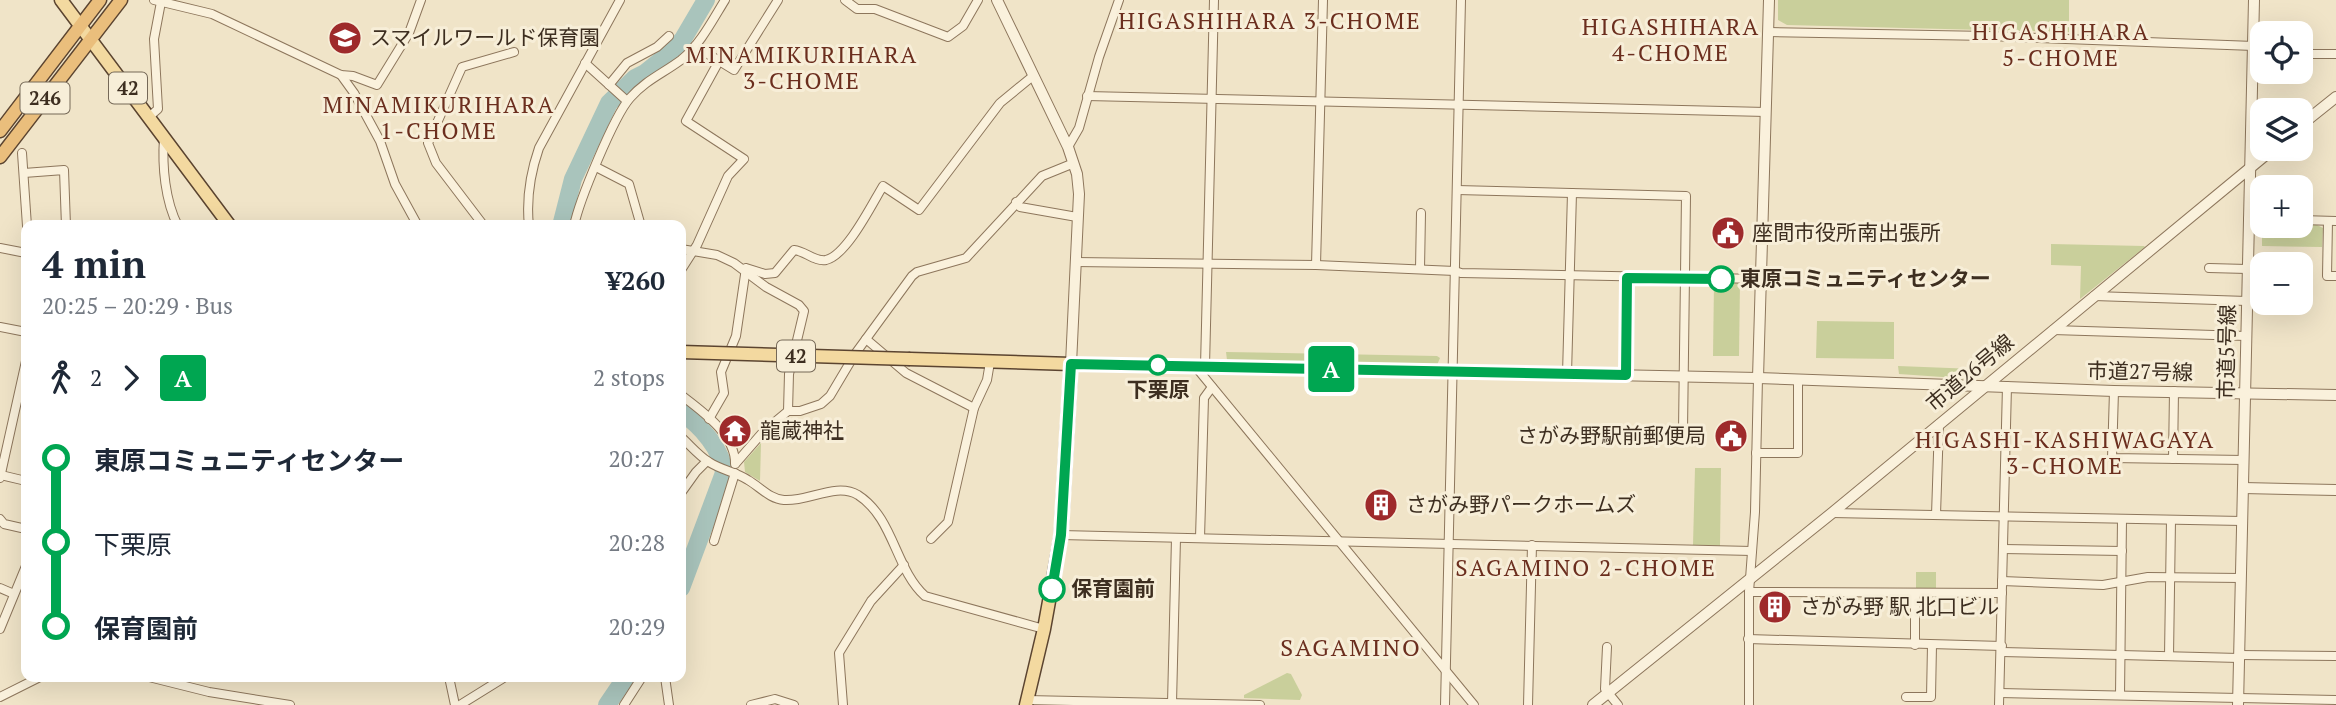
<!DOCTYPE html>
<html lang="en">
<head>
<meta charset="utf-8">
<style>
	:root { --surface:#fff; --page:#f2f2f3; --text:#1f2937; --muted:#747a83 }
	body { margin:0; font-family:"PT Serif","Noto Sans JP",serif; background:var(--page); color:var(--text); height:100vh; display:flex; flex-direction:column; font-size:26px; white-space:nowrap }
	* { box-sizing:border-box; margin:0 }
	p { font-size:23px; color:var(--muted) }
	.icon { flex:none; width:38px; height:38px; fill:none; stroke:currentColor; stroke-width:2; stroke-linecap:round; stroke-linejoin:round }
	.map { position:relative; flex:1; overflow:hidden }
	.side { position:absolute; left:21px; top:220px; width:665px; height:462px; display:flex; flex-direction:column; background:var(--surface); border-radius:14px; box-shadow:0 7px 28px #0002 }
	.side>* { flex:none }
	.badge { padding:0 14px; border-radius:5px; font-size:24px; line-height:46px }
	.tools { position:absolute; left:2250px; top:21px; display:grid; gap:14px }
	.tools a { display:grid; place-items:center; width:63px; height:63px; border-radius:14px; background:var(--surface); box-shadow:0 7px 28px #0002; font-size:35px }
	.map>.badge { position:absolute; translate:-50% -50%; box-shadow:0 0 0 4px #fff }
	.legs { display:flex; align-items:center; gap:10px; height:77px; padding:0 21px; font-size:23px }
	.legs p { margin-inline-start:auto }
	.headline { display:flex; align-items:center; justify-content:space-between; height:119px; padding:0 21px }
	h1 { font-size:38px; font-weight:600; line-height:52px }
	ul { padding:0 21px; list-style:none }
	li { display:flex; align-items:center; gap:24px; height:84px; font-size:26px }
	li i { display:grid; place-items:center; width:10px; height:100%; margin:0 9px; background:currentColor }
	li i::after { content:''; width:18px; height:18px; margin:-9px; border:5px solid; border-radius:50%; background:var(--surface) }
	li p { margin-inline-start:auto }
	li:first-child i { background:linear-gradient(#0000 50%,currentColor 0) }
	li:last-child i { background:linear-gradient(currentColor 50%,#0000 0) }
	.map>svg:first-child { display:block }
	.green { fill:#c9cf9b }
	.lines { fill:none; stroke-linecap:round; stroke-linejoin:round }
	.river { stroke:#a9c4bc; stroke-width:18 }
	.minor-casing { stroke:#8d765c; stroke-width:10 }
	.tertiary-casing { stroke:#8d765c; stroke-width:12 }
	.primary-casing { stroke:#5b4430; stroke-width:15 }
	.trunk-casing { stroke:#5b4430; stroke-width:15 }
	.minor { stroke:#faf1dc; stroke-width:8 }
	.tertiary { stroke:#faf1dc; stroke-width:10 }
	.primary { stroke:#f3d9a0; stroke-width:12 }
	.trunk { stroke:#eabe7c; stroke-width:12 }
	.primary-bridge-casing { stroke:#5b4430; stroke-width:15; stroke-linecap:butt }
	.primary-bridge { stroke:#f3d9a0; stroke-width:12 }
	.line-1-casing { stroke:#fff; stroke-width:16 }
	.line-1 { stroke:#00a651; stroke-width:10 }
	.stop-1-dot { fill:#fff; stroke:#00a651; stroke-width:3.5 }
	.labels { text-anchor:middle; stroke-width:6; stroke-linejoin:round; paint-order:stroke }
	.shield { fill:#f7eed8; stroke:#756857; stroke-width:2 }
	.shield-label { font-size:19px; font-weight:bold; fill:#3d2e20 }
	.poi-label { font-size:21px; fill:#3d2e20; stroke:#f7eed8; text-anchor:start }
	.stop-label { font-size:21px; font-weight:bold; fill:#3d2e20; stroke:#f7eed8; text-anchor:start }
	.street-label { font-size:21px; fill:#3d2e20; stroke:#f7eed8 }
	.neighbourhood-label { font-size:23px; letter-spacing:2px; fill:#6b2e1e; stroke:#f7eed8 }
	.quarter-label { font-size:24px; letter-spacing:2px; fill:#6b2e1e; stroke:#f7eed8 }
</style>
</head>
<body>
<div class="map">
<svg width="2336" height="705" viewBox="0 0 2336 705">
	<rect width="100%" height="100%" fill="#f0e4c8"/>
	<g class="green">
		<path d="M 1778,0 L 2069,0 L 2069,32 L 1787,25 L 1778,20 Z"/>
		<path d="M 2262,224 L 2317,225 L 2323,228 L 2322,247 L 2262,246 Z"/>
		<path d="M 2051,244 L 2144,246 L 2145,247 L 2080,299 L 2081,266 L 2051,265 Z"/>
		<path d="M 1714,282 L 1740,283 L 1739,356 L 1713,356 Z"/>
		<path d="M 1817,321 L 1894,322 L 1894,359 L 1816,358 Z"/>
		<path d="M 1226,352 L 1437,356 L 1440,358 L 1437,365 L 1254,361 L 1227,360 Z"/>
		<path d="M 1898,366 L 1975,369 L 1982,370 L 1982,372 L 1971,379 L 1899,374 Z"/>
		<path d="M 761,443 L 760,481 L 745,472 L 744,462 Z"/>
		<path d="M 1695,468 L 1721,468 L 1720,546 L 1693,545 Z"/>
		<rect x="1916" y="572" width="20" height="18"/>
		<path d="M 1287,673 L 1291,674 L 1302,695 L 1300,700 L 1244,698 L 1244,695 Z"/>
	</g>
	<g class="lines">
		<g class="river">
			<path d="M 561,226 L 573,179 L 609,103 L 635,78 L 645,73 L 670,53 L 683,39 L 706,0"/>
			<path d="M 681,412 C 701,426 722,449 724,473 L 681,588"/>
			<path d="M 607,705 L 626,677"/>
		</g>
		<defs>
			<g id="minor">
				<path d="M 154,0 L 212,14 L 341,75 L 353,76 L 377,85 L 409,33 L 421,0"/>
				<path d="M 845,0 L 857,9 L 875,9 L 948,37 L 963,26 L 978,0"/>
				<path d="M 1769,32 L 1988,36 L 2254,46"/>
				<path d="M 695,46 L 734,70 L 778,0"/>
				<path d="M 2301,54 L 2336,54"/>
				<path d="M 585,63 L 627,101"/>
				<path d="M 341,75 L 354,93 L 380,141 L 395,184 L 418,226"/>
				<path d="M 609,85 L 627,63 L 657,47 L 669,36"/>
				<path d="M 1087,96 L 1766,112"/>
				<path d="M 149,117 L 158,109 L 154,39 L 161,2"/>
				<path d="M 164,138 C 162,166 165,201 178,226"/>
				<path d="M 1068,147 L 1079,128 L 1099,57 L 1119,0"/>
				<path d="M 22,153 L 27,226"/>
				<path d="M 596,167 L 629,184 L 641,226"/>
				<path d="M 24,173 L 64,170 L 66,226"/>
				<path d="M 1457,190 L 1686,196 L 1683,431"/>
				<path d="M 1016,202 L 1020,207 L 1077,217"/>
				<path d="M 2248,219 L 2263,219"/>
				<path d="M 2301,220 L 2336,221"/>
				<path d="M 2328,221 L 2327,276 L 2336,276"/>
				<path d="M 484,226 L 436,163 L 428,143 L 462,67 L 514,52"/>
				<path d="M 529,226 C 526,198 530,174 539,148 L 620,0"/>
				<path d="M 574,226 C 579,201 614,116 630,98 C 646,80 662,74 681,60 C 700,45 712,21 725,0"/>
				<path d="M 0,248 L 26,253"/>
				<path d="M 681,249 L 717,255 L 734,263 L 766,287 L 799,305 L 804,311 L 789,374 L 788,411 L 763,432 L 736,463"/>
				<path d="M 1075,262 L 1316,265 L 1455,271 L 1461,273 L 1761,279"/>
				<path d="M 1316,265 L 1323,0"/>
				<path d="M 2209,268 L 2247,269"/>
				<path d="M 1420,269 L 1421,213"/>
				<path d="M 681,270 L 697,245 L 728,176 L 744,159 L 686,121 L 719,61"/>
				<path d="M 2094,296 L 2247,301"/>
				<path d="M 0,327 L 26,332"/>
				<path d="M 2053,330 L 2246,336"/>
				<path d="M 866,339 L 906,373 L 974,408"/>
				<path d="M 1195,366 L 1474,705"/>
				<path d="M 1205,366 L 1214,0"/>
				<path d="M 1567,374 L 1572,193"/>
				<path d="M 2114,391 L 2112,458 L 2244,460"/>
				<path d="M 681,395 C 702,411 736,435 735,464"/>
				<path d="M 788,411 L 800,411 L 821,404 L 830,396 L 855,354 L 912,276 L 917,272 L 966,258 L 1042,176 L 1074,163"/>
				<path d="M 709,419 L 724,393 L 721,372 L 736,336 L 746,268 L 765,274 L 775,273 L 794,250 C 805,251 815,262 826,260 C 847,255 872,204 883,186 L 919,210 L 1000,103 L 1033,76"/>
				<path d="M 681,437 C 690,445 699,456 709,462 C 721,470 736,472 748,480 C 760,487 770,499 784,500 C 808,502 836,482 858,495 C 894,518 895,569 925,596 L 1044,629"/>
				<path d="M 1756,453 L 1798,453 L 1798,379"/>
				<path d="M 2173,459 L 2174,391"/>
				<path d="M 1,475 L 26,481"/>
				<path d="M 0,478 L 26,361"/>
				<path d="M 681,493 L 696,472 L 707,461"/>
				<path d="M 1832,513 L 2242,521"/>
				<path d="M 1936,515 L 1939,424"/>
				<path d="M 0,519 L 4,524 L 26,529"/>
				<path d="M 1061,535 L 1752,551"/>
				<path d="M 1200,538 L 1204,398 L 1212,387"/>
				<path d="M 931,539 L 948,522 L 974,408 L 987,380 L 990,362"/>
				<path d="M 714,541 L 735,473"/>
				<path d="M 2003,549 L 2122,551"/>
				<path d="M 2002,581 L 2103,585 L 2148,577 L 2241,578"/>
				<path d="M 0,588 L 14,594"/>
				<path d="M 1749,592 L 2002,593"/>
				<path d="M 1915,593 L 1915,645"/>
				<path d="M 0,629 L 26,566"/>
				<path d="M 1748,639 L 2002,646"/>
				<path d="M 1607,647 L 1605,689 L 1618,705"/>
				<path d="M 2002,652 L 2239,658"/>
				<path d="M 2239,655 L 2336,656"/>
				<path d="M 2169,656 L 2171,520"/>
				<path d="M 149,677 L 209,692 L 290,705"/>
				<path d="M 449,677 L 455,705"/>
				<path d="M 665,677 L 669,705"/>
				<path d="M 2000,693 L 2336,700"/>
				<path d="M 2120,695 L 2122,519"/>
				<path d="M 0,697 L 40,677"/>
				<path d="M 1906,697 L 1931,697 L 1932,645"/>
				<path d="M 1027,700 L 1260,705"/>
				<path d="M 1172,703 L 1176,538"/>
				<path d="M 460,705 L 505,677"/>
				<path d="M 624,705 L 642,677"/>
				<path d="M 751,705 L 775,699 L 794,705"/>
				<path d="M 843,705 L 839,653 L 871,601 L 904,565"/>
				<path d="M 1445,705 L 1461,0"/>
				<path d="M 1528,705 L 1532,545"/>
				<path d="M 1749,705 L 1749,592 L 1755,512 L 1758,378"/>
				<path d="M 1999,705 L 2007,386"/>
			</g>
			<g id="tertiary">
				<path d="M 997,0 L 1068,147 L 1077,174 L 1079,194 L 1071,364 L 1758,378 L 2114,391 L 2336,395"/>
				<path d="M 2301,125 L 2336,97"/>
				<path d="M 1758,378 L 1769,0"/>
				<path d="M 2243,488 L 2336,490"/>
				<path d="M 1593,705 L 1832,513 L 2273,149"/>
				<path d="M 2238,705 L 2254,0"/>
			</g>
			<g id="primary">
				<path d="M 61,0 L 230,226"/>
				<path d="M 910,359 L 1071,364 L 1061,535 L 1044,629 L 1026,705"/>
			</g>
			<g id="trunk">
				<path d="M 0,131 L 100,0"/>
				<path d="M 0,157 L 121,0"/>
			</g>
		</defs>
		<use href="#minor" class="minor-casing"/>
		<use href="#tertiary" class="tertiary-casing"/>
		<use href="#primary" class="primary-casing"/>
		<use href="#trunk" class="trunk-casing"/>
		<use href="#minor" class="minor"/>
		<use href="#tertiary" class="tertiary"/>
		<use href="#primary" class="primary"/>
		<use href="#trunk" class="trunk"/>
		<defs>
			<path id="primary-bridge" d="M 681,352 L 910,359"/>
		</defs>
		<use href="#primary-bridge" class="primary-bridge-casing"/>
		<use href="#primary-bridge" class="primary-bridge"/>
	</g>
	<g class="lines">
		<defs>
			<path id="line-1" d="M 1052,589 L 1061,535 L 1071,364 L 1626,375 L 1627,278 L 1721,279"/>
		</defs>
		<use href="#line-1" class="line-1-casing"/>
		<use href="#line-1" class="line-1"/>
	</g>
	<defs>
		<symbol id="school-disc" viewBox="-11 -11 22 22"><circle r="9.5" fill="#9e2a2b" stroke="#f7eed8"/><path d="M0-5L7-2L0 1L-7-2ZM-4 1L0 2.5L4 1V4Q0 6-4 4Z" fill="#fff"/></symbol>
		<symbol id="civic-disc" viewBox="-11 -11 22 22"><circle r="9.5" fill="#9e2a2b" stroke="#f7eed8"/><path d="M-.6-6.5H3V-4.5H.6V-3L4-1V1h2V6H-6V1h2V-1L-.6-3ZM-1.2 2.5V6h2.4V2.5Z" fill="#fff"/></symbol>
		<symbol id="temple-disc" viewBox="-11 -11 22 22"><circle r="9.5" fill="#9e2a2b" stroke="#f7eed8"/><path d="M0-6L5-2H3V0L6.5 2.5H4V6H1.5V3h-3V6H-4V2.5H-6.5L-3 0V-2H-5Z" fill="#fff"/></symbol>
		<symbol id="building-disc" viewBox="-11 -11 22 22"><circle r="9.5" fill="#9e2a2b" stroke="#f7eed8"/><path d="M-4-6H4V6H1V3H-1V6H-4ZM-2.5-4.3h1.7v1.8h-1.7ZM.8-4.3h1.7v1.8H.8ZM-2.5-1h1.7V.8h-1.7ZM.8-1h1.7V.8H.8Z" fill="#fff"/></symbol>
	</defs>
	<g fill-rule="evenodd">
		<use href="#school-disc" x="326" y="19" width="38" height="38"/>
		<use href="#civic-disc" x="1709" y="214" width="38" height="38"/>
		<use href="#temple-disc" x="716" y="412" width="38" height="38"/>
		<use href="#civic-disc" x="1712" y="417" width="38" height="38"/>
		<use href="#building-disc" x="1362" y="486" width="38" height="38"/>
		<use href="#building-disc" x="1756" y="588" width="38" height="38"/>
	</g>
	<g class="stop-1-dot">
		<circle cx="1721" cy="279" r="12"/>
		<circle cx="1158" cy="365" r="9"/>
		<circle cx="1052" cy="589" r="12"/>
	</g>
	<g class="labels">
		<g class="shield">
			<rect x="109" y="72.5" width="38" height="31" rx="5"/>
			<rect x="20.5" y="82.5" width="49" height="31" rx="5"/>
			<rect x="777" y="340.5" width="38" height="31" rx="5"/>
		</g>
		<g class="shield-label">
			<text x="128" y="95">42</text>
			<text x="45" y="105">246</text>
			<text x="796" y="363">42</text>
		</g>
		<g class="poi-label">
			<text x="370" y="45">スマイルワールド保育園</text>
			<text x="1752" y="240">座間市役所南出張所</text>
			<text x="760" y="438">龍蔵神社</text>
			<text x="1706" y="443" text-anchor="end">さがみ野駅前郵便局</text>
			<text x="1406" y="512">さがみ野パークホームズ</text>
			<text x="1800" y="614">さがみ野 駅 北口ビル</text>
		</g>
		<g class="stop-label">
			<text x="1740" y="286">東原コミュニティセンター</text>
			<text x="1158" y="397" text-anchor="middle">下栗原</text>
			<text x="1071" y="596">保育園前</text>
		</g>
		<g class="street-label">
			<text transform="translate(2227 352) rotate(-89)" y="7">市道5号線</text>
			<text transform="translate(2140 372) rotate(1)" y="7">市道27号線</text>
			<text transform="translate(1970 373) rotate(-40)" y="7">市道26号線</text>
		</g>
		<g class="neighbourhood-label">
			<text x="1270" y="29">HIGASHIHARA 3-CHOME</text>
			<text x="1671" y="35">HIGASHIHARA<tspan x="1671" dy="26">4-CHOME</tspan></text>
			<text x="2061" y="40">HIGASHIHARA<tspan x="2061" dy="26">5-CHOME</tspan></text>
			<text x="802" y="63">MINAMIKURIHARA<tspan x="802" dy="26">3-CHOME</tspan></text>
			<text x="439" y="113">MINAMIKURIHARA<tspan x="439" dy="26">1-CHOME</tspan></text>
			<text x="2065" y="448">HIGASHI-KASHIWAGAYA<tspan x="2065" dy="26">3-CHOME</tspan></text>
			<text x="1586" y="576">SAGAMINO 2-CHOME</text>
		</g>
		<g class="quarter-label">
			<text x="1351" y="656">SAGAMINO</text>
		</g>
	</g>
</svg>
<div class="tools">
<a><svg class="icon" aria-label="locate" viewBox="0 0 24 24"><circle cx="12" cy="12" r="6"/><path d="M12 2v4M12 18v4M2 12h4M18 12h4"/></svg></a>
<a><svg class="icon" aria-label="layers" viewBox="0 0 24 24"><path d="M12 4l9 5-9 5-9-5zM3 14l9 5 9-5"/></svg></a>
<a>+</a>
<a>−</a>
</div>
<b class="badge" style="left:1331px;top:369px;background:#00a651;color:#fff">A</b>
<section class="side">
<div class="headline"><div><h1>4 min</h1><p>20:25 – 20:29 · Bus</p></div><b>¥260</b></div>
<div class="legs"><svg class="icon" aria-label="walk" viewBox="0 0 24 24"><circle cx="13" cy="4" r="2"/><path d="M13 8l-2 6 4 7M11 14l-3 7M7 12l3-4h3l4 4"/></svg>2<svg class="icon" aria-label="forward" viewBox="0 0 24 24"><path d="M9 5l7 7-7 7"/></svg><b class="badge" style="background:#00a651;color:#fff">A</b><p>2 stops</p></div>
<ul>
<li><i style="color:#00a651"></i><b>東原コミュニティセンター</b><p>20:27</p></li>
<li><i style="color:#00a651"></i><span>下栗原</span><p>20:28</p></li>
<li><i style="color:#00a651"></i><b>保育園前</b><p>20:29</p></li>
</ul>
</section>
</div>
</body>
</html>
